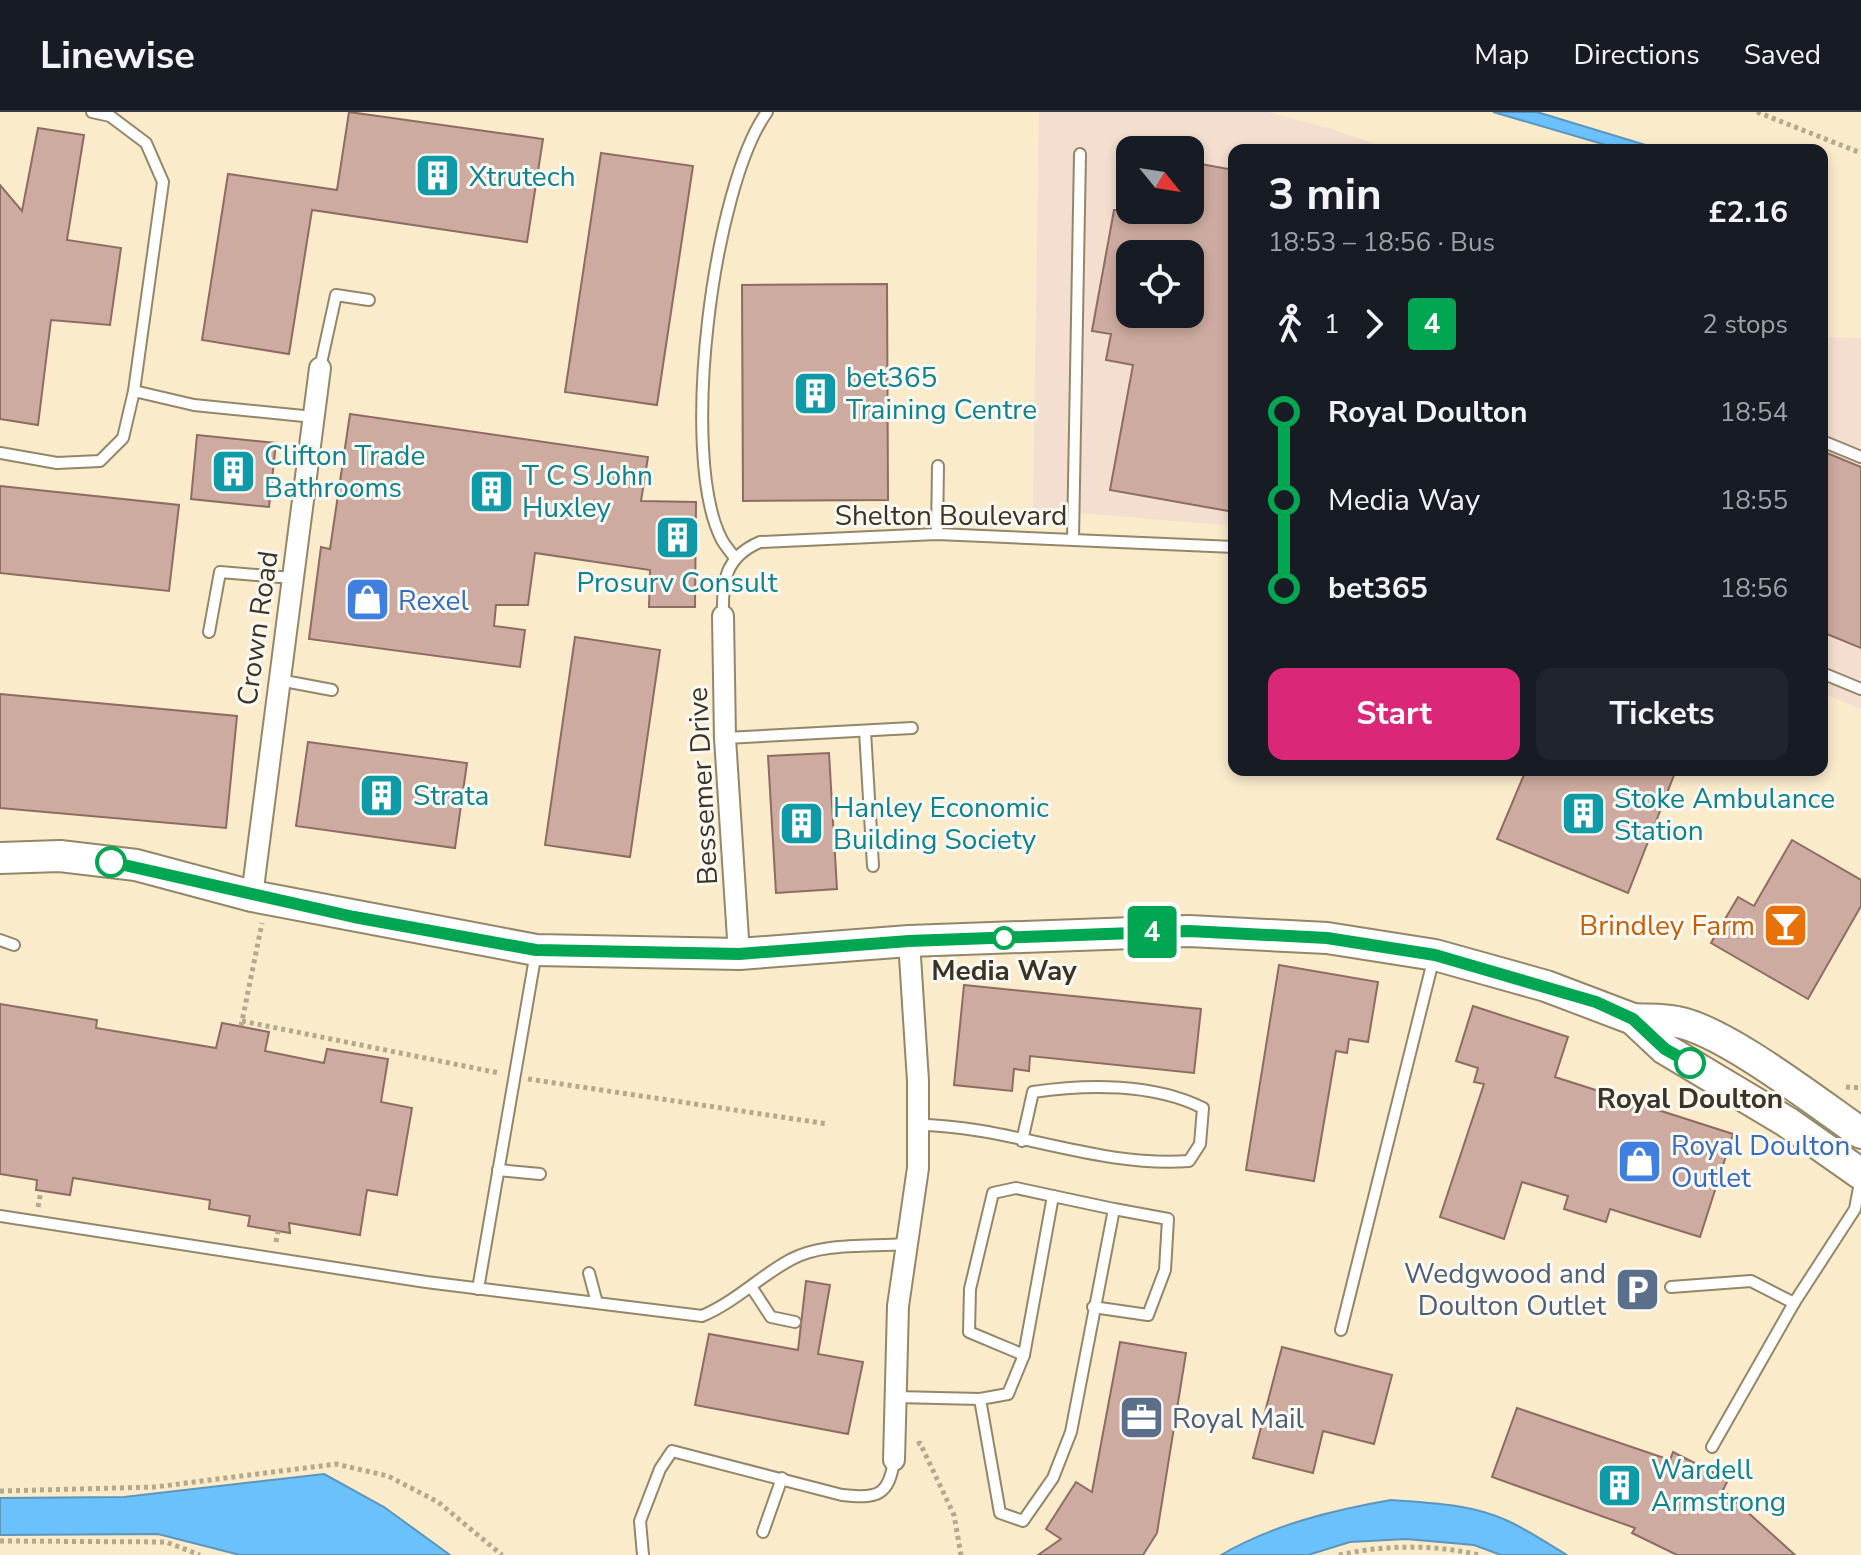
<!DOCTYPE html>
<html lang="en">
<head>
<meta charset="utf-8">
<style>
	:root { --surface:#171b24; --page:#20242c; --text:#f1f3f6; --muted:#9ea1a6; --line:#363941; --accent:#db2777 }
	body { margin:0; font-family:"Nunito Sans",sans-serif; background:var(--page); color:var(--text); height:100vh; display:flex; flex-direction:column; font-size:30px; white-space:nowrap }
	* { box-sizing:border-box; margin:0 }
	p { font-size:26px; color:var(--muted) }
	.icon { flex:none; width:44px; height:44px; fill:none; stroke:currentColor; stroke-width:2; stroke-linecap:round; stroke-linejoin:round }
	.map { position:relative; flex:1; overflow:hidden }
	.drawer { position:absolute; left:1228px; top:32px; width:600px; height:632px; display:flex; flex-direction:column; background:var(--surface); border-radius:16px; box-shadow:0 4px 12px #0003 }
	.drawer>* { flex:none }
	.badge { padding:0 16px; border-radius:6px; font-size:28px; line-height:52px }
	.needle { width:52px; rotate:120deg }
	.tools { position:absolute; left:1116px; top:24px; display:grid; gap:16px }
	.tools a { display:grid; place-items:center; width:88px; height:88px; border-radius:16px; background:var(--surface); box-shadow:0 4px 12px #0003; font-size:40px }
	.map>.badge { position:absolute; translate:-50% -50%; box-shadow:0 0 0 4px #fff }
	.legs { display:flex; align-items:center; gap:12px; height:88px; padding:0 40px; font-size:26px }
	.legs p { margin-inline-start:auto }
	.summary { display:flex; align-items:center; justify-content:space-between; height:136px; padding:0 40px }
	h1 { font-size:44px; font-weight:700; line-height:60px }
	.button { display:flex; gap:16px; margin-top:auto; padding:16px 40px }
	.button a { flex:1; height:92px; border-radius:16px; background:var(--accent); color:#fff; font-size:32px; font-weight:700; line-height:92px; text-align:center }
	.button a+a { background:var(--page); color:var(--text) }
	ul { padding:0 40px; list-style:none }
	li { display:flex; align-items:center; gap:28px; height:88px; font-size:30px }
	li i { display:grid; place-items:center; width:12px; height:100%; margin:0 10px; background:currentColor }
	li i::after { content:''; width:20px; height:20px; margin:-10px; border:6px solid; border-radius:50%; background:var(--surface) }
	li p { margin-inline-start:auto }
	li:first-child i { background:linear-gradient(#0000 50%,currentColor 0) }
	li:last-child i { background:linear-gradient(currentColor 50%,#0000 0) }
	header { display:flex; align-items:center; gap:48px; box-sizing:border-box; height:112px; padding:0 40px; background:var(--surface); border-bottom:2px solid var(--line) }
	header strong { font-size:38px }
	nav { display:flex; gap:44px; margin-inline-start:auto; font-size:28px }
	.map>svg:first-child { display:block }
	.industrial { fill:#f3decf; fill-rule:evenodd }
	.water { fill:#6bc1fc; stroke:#5c96bc; stroke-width:2 }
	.building { fill:#ceaba0; stroke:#8d6c62; stroke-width:2; fill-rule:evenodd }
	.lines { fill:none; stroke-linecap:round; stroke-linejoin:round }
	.lane-casing { stroke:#948669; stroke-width:14 }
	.street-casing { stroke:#948669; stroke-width:24 }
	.secondary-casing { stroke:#948669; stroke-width:34 }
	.path { stroke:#b4a88f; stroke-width:5; stroke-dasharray:4 4; stroke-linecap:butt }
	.lane { stroke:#fff; stroke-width:10 }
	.street { stroke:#fff; stroke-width:20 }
	.secondary { stroke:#fff; stroke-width:30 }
	.line-1-casing { stroke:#fff; stroke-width:18 }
	.line-1 { stroke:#00a651; stroke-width:12 }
	.stop-1-dot { fill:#fff; stroke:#00a651; stroke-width:4 }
	.labels { text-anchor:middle; stroke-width:6; stroke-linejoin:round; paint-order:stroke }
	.culture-label { font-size:28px; fill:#0d838f; stroke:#fcf9f3; text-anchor:start }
	.street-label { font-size:28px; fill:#3a3327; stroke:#fcf9f3 }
	.shop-label { font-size:28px; fill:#366cbe; stroke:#fcf9f3; text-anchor:start }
	.food-label { font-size:28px; fill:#c56008; stroke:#fcf9f3; text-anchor:end }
	.stop-label { font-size:28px; font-weight:bold; fill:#3a3327; stroke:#fcf9f3 }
	.service-label { font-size:28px; fill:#4e5e75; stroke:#fcf9f3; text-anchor:end }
</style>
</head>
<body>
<header>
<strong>Linewise</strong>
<nav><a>Map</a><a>Directions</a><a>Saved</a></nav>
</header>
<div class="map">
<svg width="1861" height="1443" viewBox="0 0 1861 1443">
	<rect width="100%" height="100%" fill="#faebcb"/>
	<g class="industrial">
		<path d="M 1039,0 L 1268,0 L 1332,17 L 1392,38 L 1234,38 L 1234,414 L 1033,397 ZM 1130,38 L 1190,38 L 1190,98 L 1130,98 ZM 1130,142 L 1190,142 L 1190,202 L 1130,202 Z"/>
		<path d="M 1822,225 L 1861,226 L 1861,597 L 1822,581 Z"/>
	</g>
	<g class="water">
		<path d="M 1493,0 L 1537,0 L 1662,38 L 1623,38 Z"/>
		<path d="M 324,1362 L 384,1395 L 450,1443 L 240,1443 L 158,1422 L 0,1423 L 0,1386 L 124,1385 Z"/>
		<path d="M 1391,1388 C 1430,1391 1472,1392 1508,1409 C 1528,1418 1548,1432 1567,1443 L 1501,1443 L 1474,1433 L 1406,1427 L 1350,1430 L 1308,1443 L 1221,1443 C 1272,1413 1333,1398 1391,1388 Z"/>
	</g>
	<g class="building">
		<path d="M 349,0 L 543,27 L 527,130 L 312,98 L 289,242 L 202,228 L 228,62 L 337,78 Z"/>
		<path d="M 38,16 L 84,23 L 67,128 L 121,136 L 110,213 L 51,208 L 38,313 L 0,307 L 0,73 L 22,99 Z"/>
		<path d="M 601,41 L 693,54 L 657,293 L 565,280 Z"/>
		<path d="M 1190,50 L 1234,58 L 1234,400 L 1110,378 L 1133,253 L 1106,248 L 1111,222 L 1092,219 L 1114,98 L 1190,98 ZM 1130,142 L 1190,142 L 1190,202 L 1130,202 Z"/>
		<path d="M 887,172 L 888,388 L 743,389 L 742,173 Z"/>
		<path d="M 350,302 L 648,345 L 641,389 L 696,390 L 695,495 L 649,495 L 650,458 L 535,441 L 528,493 L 496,493 L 494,514 L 525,518 L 520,555 L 309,527 L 321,435 L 330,437 Z"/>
		<path d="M 197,323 L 276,331 L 269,395 L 191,387 Z"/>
		<path d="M 1822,339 L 1861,355 L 1861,536 L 1822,520 Z"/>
		<path d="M 0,374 L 179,393 L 169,479 L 0,461 Z"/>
		<path d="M 575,525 L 660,538 L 630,745 L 545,733 Z"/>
		<path d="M 0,582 L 237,604 L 226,716 L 0,696 Z"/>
		<path d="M 308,630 L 467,651 L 455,736 L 296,714 Z"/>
		<path d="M 829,641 L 837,777 L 776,781 L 768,644 Z"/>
		<path d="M 1526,658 L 1676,658 L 1628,781 L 1497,727 Z"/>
		<path d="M 1792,728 L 1861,768 L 1861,794 L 1808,887 L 1711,831 L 1738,785 L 1754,794 Z"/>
		<path d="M 1279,853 L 1378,870 L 1368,930 L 1349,927 L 1347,941 L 1336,939 L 1314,1069 L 1246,1058 Z"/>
		<path d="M 964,873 L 1201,897 L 1194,961 L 1030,944 L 1029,959 L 1014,957 L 1012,979 L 954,973 Z"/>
		<path d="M 0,892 L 97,908 L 96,916 L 216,936 L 222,911 L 269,920 L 265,939 L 324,951 L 327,937 L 388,947 L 381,990 L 412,996 L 397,1083 L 367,1078 L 360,1123 L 289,1111 L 290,1121 L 248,1114 L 250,1104 L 209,1097 L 210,1088 L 73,1066 L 70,1083 L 36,1078 L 37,1068 L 0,1062 Z"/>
		<path d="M 1473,894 L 1568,925 L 1555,965 L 1733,1022 L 1700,1125 L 1610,1097 L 1606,1110 L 1564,1097 L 1568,1084 L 1522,1070 L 1504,1127 L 1440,1105 L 1484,972 L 1474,970 L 1478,956 L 1456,949 Z"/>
		<path d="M 806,1169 L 830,1173 L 818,1242 L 863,1250 L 848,1322 L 695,1293 L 709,1222 L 798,1238 Z"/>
		<path d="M 1120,1230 L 1186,1241 L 1157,1421 L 1143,1443 L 1038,1443 L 1061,1427 L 1046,1417 L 1076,1370 L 1092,1380 Z"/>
		<path d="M 1282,1235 L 1392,1263 L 1374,1332 L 1323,1319 L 1313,1361 L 1253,1346 Z"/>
		<path d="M 1517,1296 L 1670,1348 L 1673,1340 L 1728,1368 L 1723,1378 L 1795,1443 L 1677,1443 L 1632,1421 L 1635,1416 L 1492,1365 Z"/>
	</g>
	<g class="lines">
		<defs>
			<g id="lane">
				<path d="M 92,0 L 110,4 L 146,31 L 163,70 L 134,279"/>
				<path d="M 320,256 L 336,183 L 369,188"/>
				<path d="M 1822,329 L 1861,345"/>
				<path d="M 0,341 L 57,351 L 100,349 L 123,326 L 134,279 L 194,293 L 314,305"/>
				<path d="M 937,422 L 938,354"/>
				<path d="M 1073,426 L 1080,42"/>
				<path d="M 735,446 C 731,440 724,433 721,426 C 679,342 713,75 767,0"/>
				<path d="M 723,504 C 722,469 725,445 760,430 L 937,422 L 1234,435"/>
				<path d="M 209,520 L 220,460 L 292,466"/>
				<path d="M 1822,561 L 1861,577"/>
				<path d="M 279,568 L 332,578"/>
				<path d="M 865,619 L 873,754"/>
				<path d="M 725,626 L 912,616"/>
				<path d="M 0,828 L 14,833"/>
				<path d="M 917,1013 C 1009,1013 1096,1056 1189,1049 L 1200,1032 L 1203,996 C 1153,971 1087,972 1033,980 L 1022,1029"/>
				<path d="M 498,1058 L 540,1062"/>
				<path d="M 0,1104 L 426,1170 L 702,1204 C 735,1190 759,1165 790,1148 C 822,1130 870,1135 905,1132"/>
				<path d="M 589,1161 L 597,1191"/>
				<path d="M 1671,1175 L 1751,1169 L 1794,1191"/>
				<path d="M 752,1176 L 771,1205 L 795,1210"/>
				<path d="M 478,1177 L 536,840"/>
				<path d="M 1093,1195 L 1148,1203 L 1165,1158 L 1168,1107 L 1114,1097"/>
				<path d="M 1341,1218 L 1434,845"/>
				<path d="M 1024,1243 L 969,1220 L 970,1177 L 993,1081 L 1016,1076 L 1053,1084"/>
				<path d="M 896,1285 L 980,1287 L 1008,1282 L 1024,1243 L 1053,1084 L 1114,1097 L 1071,1320 L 1053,1366 L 1023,1409 L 1000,1401 L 980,1287"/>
				<path d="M 1712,1335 L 1794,1191 L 1855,1097 L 1861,1065"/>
				<path d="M 763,1420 L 782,1366"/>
				<path d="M 643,1443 L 640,1409 L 660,1357 L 672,1339 L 842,1383 C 877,1387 889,1384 894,1348"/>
			</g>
			<g id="street">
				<path d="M 723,504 L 725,626 L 739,842"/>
				<path d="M 252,784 L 320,256"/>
				<path d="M 894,1348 L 898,1194 L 918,1056 L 918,969 L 909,829"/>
			</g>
			<g id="secondary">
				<path d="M 0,746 L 60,744 L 136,753 L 252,784 L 536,838 L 739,842 L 909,829 L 1189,819 L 1327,826 L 1435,843 L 1546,874 L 1633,907 L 1665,937 L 1787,1010 L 1861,1062"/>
				<path d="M 1633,907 C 1647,908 1663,907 1677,910 C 1724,918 1819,992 1861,1021"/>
			</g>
		</defs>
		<use href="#lane" class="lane-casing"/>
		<use href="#street" class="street-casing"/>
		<use href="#secondary" class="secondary-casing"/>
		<g class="path">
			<path d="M 1757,0 L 1861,41"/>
			<path d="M 242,909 L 499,961"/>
			<path d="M 241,914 L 262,811"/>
			<path d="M 528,967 L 828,1012"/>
			<path d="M 1846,975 L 1861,976"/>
			<path d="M 38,1095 L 41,1079"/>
			<path d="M 276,1130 L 278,1119"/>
			<path d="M 917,1332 L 920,1331 L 954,1403 L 961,1443"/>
			<path d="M 0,1379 L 155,1375 L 336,1352 L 388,1364 L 438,1390 L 502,1443"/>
			<path d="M 0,1429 L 166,1430 L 200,1443"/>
			<path d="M 1339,1443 C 1383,1433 1435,1432 1479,1443"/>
		</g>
		<use href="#lane" class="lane"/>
		<use href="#street" class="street"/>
		<use href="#secondary" class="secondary"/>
	</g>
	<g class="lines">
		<defs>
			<path id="line-1" d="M 111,750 L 354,805 L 536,838 L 739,842 L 909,829 L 1189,819 L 1327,826 L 1435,843 L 1596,890 L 1633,907 L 1665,937 L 1690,951"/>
		</defs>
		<use href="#line-1" class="line-1-casing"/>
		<use href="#line-1" class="line-1"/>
	</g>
	<defs>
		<symbol id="building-square" viewBox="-11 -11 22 22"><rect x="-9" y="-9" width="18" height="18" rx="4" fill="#0f9aa8" stroke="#fcf9f3"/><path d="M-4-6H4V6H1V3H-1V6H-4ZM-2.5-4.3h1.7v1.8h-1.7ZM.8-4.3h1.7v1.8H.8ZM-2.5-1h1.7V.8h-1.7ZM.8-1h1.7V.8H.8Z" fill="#fff"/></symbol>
		<symbol id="shop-square" viewBox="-11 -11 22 22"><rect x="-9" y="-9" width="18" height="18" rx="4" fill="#3f7fe0" stroke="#fcf9f3"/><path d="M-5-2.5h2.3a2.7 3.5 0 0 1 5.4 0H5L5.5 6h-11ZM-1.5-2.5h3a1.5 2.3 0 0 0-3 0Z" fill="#fff"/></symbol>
		<symbol id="bar-square" viewBox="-11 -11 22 22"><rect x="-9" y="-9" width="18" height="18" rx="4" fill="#e8710a" stroke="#fcf9f3"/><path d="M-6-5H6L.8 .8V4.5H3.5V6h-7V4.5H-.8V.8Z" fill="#fff"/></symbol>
		<symbol id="parking-square" viewBox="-11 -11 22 22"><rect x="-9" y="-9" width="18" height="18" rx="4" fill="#5c6f8a" stroke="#fcf9f3"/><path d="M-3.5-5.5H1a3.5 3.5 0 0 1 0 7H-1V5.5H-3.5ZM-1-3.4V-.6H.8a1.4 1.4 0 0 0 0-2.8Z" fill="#fff"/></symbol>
		<symbol id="office-square" viewBox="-11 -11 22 22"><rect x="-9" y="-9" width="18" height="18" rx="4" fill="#5c6f8a" stroke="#fcf9f3"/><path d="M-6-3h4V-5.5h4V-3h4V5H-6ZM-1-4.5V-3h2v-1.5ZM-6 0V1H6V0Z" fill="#fff"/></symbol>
	</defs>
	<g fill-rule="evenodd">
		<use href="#building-square" x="412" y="38" width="51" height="51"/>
		<use href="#building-square" x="790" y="256" width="51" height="51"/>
		<use href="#building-square" x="208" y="334" width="51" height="51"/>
		<use href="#building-square" x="466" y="354" width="51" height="51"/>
		<use href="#building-square" x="652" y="400" width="51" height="51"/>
		<use href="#shop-square" x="342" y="462" width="51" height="51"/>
		<use href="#building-square" x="356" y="658" width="51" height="51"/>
		<use href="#building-square" x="1558" y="676" width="51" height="51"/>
		<use href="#building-square" x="776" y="686" width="51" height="51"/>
		<use href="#bar-square" x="1760" y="788" width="51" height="51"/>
		<use href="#shop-square" x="1614" y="1024" width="51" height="51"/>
		<use href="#parking-square" x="1612" y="1152" width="51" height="51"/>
		<use href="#office-square" x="1116" y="1280" width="51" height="51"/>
		<use href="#building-square" x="1594" y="1348" width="51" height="51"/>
	</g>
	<g class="stop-1-dot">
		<circle cx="111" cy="750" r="14"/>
		<circle cx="1004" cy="826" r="10"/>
		<circle cx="1690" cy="951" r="14"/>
	</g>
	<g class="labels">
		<g class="culture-label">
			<text x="469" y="74">Xtrutech</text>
			<text x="846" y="275">bet365<tspan x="846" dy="32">Training Centre</tspan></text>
			<text x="264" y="353">Clifton Trade<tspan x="264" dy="32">Bathrooms</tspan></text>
			<text x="522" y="373">T C S John<tspan x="522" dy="32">Huxley</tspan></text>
			<text x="677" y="480" text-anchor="middle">Prosurv Consult</text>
			<text x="413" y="693">Strata</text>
			<text x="1614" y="696">Stoke Ambulance<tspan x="1614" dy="32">Station</tspan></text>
			<text x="833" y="705">Hanley Economic<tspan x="833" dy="32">Building Society</tspan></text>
			<text x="1651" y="1367">Wardell<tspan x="1651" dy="32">Armstrong</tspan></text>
		</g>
		<g class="street-label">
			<text x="951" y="413">Shelton Boulevard</text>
			<text transform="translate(257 516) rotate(-82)" y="10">Crown Road</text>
			<text transform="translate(702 674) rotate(-93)" y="10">Bessemer Drive</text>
		</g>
		<g class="shop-label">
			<text x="398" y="498">Rexel</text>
			<text x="1671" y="1043">Royal Doulton<tspan x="1671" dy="32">Outlet</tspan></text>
		</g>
		<g class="food-label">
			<text x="1755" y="823">Brindley Farm</text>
		</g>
		<g class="stop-label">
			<text x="1004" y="868">Media Way</text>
			<text x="1690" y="996">Royal Doulton</text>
		</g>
		<g class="service-label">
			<text x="1606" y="1171">Wedgwood and<tspan x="1606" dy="32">Doulton Outlet</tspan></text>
			<text x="1172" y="1316" text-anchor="start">Royal Mail</text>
		</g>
	</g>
</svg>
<div class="tools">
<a><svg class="needle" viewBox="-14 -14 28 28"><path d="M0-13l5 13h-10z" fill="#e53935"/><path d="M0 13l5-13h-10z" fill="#9ea1a6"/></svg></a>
<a><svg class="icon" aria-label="locate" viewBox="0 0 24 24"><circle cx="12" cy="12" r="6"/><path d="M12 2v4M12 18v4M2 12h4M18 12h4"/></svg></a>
</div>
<b class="badge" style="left:1152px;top:820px;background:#00a651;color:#fff">4</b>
<section class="drawer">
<div class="summary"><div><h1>3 min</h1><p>18:53 – 18:56 · Bus</p></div><b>£2.16</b></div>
<div class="legs"><svg class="icon" aria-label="walk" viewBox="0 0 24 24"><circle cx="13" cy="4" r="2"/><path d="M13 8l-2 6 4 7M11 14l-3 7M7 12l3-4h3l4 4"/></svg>1<svg class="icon" aria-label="forward" viewBox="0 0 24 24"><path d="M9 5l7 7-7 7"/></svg><b class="badge" style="background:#00a651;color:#fff">4</b><p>2 stops</p></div>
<ul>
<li><i style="color:#00a651"></i><b>Royal Doulton</b><p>18:54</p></li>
<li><i style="color:#00a651"></i><span>Media Way</span><p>18:55</p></li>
<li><i style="color:#00a651"></i><b>bet365</b><p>18:56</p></li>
</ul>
<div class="button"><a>Start</a><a>Tickets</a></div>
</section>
</div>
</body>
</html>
